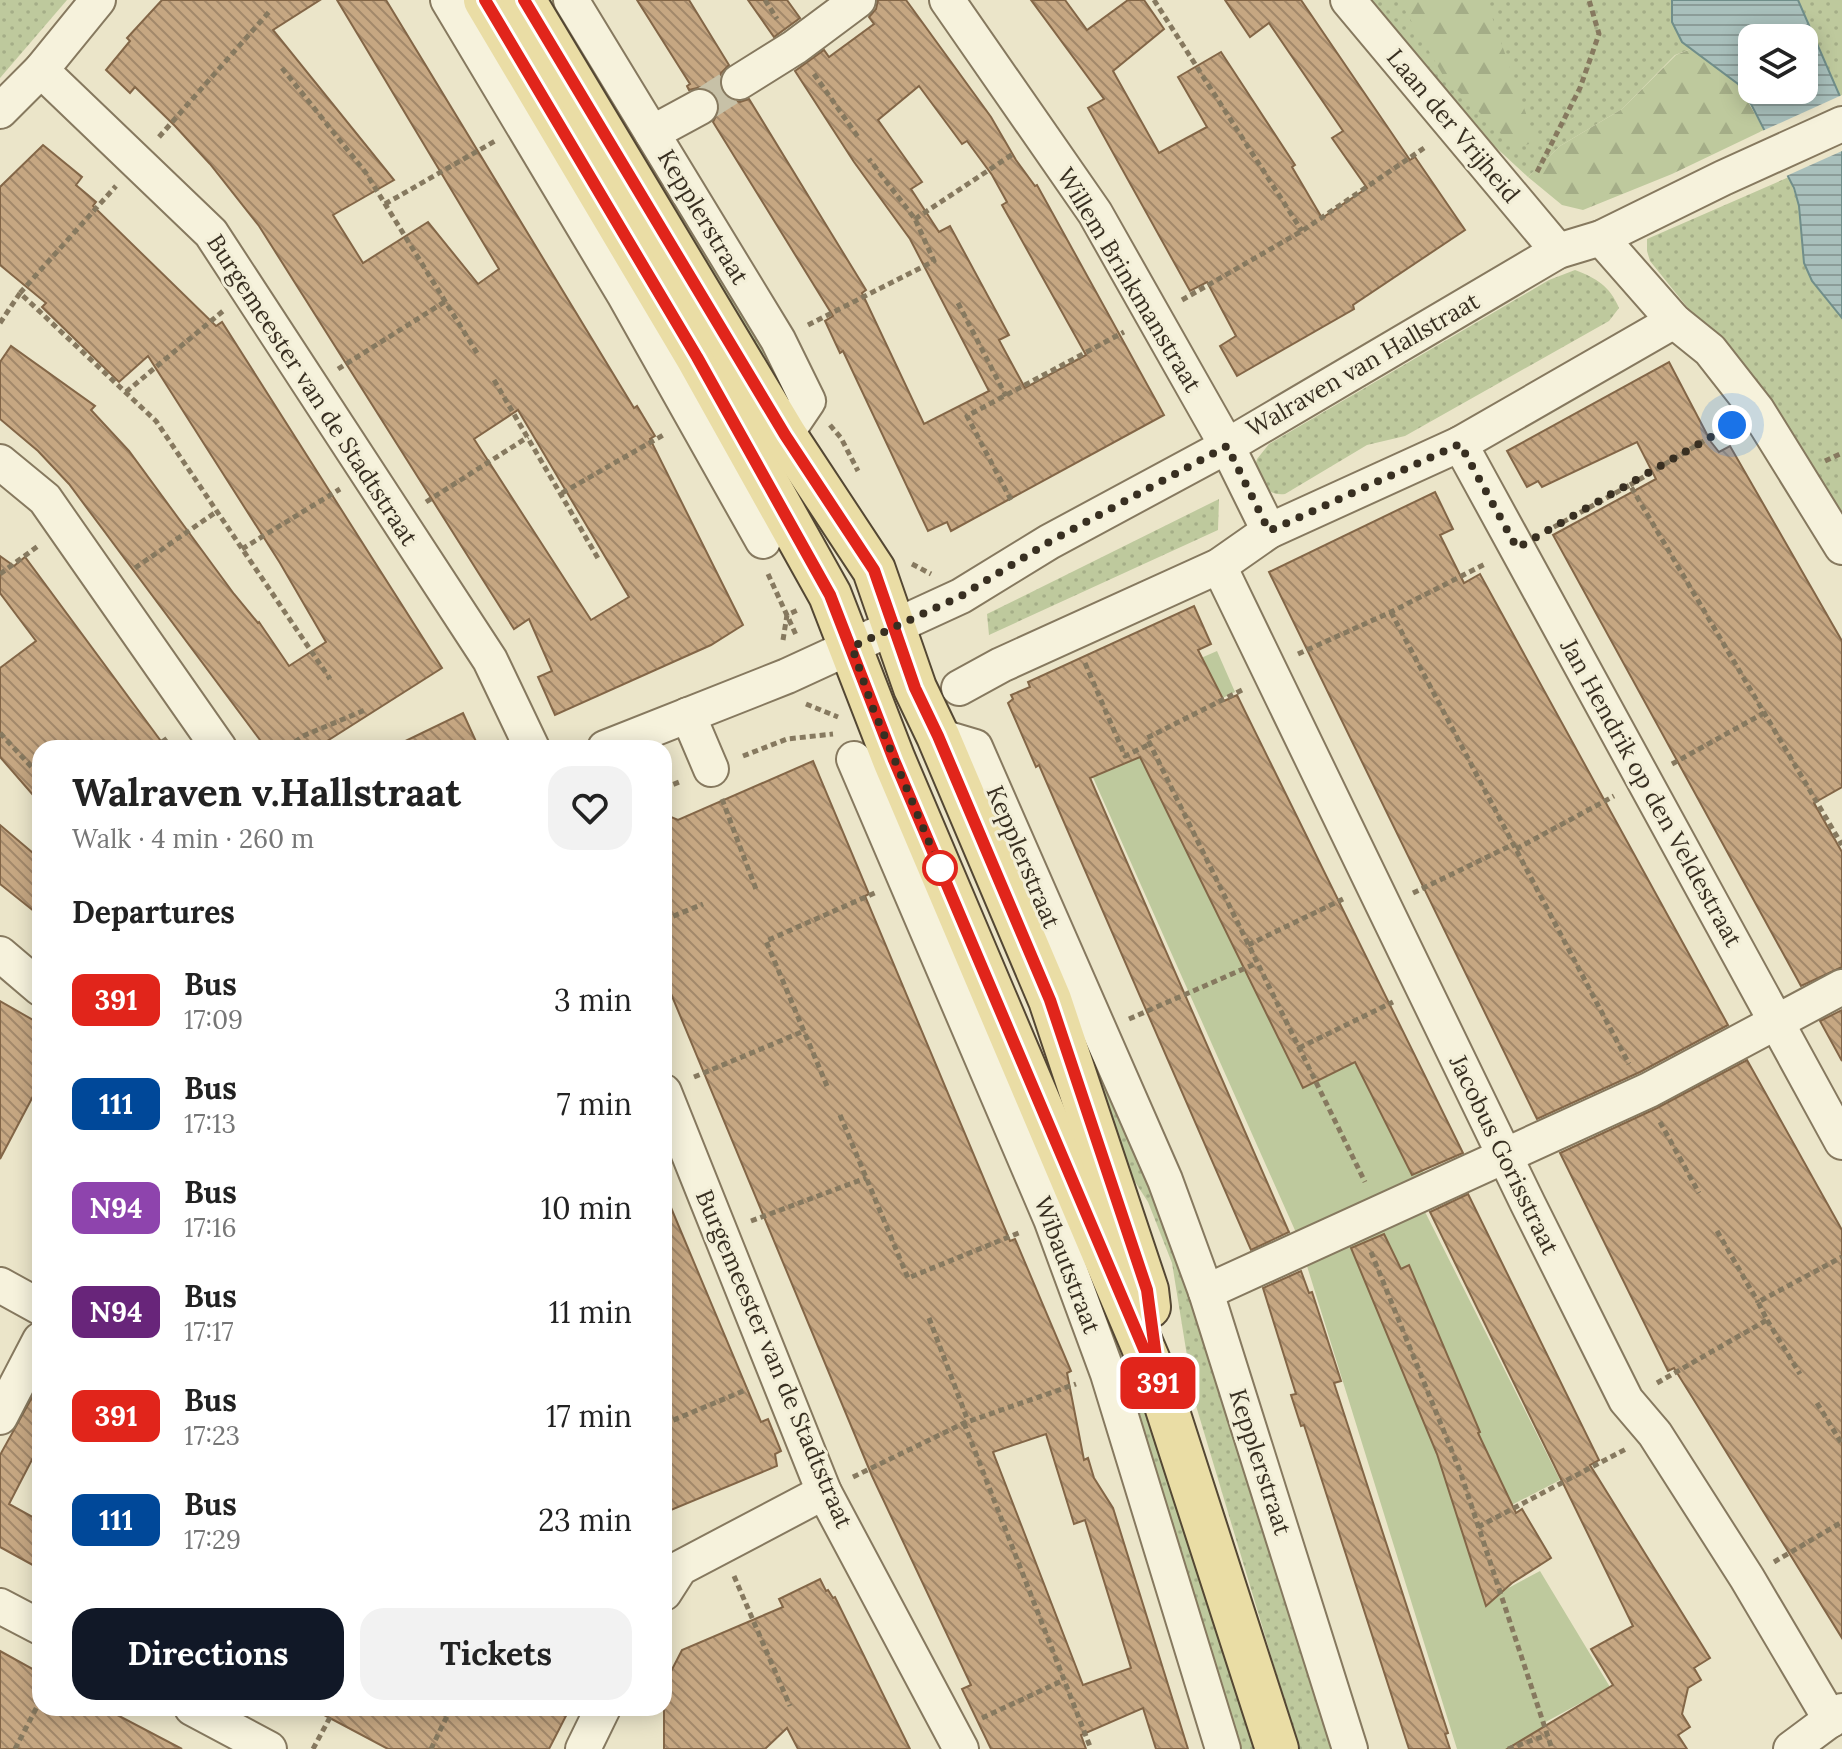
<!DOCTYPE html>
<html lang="en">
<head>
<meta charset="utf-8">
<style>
	:root { --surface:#fff; --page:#f2f2f2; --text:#222; --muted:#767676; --accent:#111827 }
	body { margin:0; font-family:Lora,serif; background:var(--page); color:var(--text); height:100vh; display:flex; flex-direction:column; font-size:30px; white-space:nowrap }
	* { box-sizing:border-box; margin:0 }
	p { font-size:26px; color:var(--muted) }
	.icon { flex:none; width:44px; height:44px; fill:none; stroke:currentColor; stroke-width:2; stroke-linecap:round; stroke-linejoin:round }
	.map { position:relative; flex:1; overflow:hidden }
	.drawer { position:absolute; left:32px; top:740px; width:640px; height:976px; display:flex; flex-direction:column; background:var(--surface); border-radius:24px; box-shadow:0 4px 20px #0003 }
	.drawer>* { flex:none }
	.badge { padding:0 16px; border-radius:12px; font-size:28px; line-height:52px }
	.buttons { position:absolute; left:1738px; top:24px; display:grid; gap:16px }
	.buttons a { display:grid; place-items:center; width:80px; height:80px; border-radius:16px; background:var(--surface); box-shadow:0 4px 20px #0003; font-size:40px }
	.you { position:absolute; width:40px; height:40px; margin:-20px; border:6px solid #fff; border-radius:50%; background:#1a73e8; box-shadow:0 0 0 12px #1a73e833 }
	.map>.badge { position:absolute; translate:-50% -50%; box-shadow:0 0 0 4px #fff }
	h2 { padding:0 40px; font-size:30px; line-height:72px }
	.round { display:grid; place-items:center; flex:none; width:84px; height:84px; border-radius:24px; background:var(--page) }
	.head { display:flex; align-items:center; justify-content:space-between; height:136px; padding:0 40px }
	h1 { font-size:38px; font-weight:800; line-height:60px }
	.primary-button { display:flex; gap:16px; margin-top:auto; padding:16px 40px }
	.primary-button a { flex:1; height:92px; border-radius:24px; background:var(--accent); color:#fff; font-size:32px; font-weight:800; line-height:92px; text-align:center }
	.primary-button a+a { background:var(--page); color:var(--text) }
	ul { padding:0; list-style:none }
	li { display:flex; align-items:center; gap:24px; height:104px; padding:0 40px }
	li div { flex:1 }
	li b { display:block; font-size:30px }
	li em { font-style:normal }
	li .badge { min-width:88px; font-weight:700; text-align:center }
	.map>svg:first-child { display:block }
	.grass { fill:url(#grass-dots) }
	.forest { fill:url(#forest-firs) }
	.garden { fill:#bec99d }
	.water { fill:url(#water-rules); stroke:#708e8a; stroke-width:2; fill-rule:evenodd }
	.pier { fill:#ebe5c9 }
	.building { fill:url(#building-back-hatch); stroke:#836647; stroke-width:2; fill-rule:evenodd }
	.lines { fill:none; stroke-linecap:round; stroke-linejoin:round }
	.minor-tunnel { stroke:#c7c1a7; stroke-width:34; stroke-dasharray:34 17; stroke-linecap:butt }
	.minor-casing { stroke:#86795f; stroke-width:38 }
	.major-casing { stroke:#544733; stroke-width:46 }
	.path { stroke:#86795f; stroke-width:5; stroke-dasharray:6 4; stroke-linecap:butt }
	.minor { stroke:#f6f2dc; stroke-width:34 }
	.major { stroke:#eadda5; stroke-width:42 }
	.line-casing { stroke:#fff; stroke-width:18 }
	.line { stroke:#e1251b; stroke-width:12 }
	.walk { stroke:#382f21; stroke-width:8; stroke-dasharray:0 14.4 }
	.stop-dot { fill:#fff; stroke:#e1251b; stroke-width:4 }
	.labels { text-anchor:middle; stroke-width:6; stroke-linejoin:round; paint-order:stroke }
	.street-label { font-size:24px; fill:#382f21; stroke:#f3efd8 }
</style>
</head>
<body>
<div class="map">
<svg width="1842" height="1749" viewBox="0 0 1842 1749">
	<defs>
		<pattern id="grass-dots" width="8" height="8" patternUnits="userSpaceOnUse" patternTransform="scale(2)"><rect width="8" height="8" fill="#bec99d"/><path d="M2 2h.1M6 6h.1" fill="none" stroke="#a4ad87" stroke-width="1.8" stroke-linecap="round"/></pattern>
		<pattern id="forest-firs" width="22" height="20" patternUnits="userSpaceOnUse" patternTransform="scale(2)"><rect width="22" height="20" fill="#bec99d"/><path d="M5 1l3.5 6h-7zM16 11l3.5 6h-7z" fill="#a4ad87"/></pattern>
		<pattern id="water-rules" width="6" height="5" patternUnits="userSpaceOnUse" patternTransform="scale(2)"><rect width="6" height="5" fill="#a9c0bc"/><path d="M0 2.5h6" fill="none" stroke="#8b9c98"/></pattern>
		<pattern id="building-back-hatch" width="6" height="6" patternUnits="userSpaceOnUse" patternTransform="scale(2)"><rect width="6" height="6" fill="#c6a782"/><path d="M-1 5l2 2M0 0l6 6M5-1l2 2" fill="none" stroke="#a2886a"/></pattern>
	</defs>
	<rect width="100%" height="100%" fill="#ebe5c9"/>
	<g class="grass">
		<path d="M 0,0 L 67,0 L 0,78 Z"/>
		<path d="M 534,0 L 553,0 L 787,390 L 783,402 Z"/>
		<path d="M 1369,0 L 1672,0 C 1672,20 1674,36 1691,49 L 1675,55 L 1622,109 L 1560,146 L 1528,177 L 1450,105 Z"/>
		<path d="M 1798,0 L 1842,0 L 1842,97 L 1840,98 Z"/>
		<path d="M 1789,177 L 1799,206 L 1804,263 L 1812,281 L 1842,318 L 1842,528 L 1737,369 L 1650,261 L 1647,251 L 1647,239 Z"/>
		<path d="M 1575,270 C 1596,278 1610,286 1619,308 L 1609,321 L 1405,436 L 1367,445 L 1285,494 C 1266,496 1262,483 1255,467 L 1257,459 L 1269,444 L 1549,280 Z"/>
		<path d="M 1219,499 L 1218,530 L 989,635 L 987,614 Z"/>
		<path d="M 1075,1016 L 1152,1179 L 1186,1277 L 1334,1749 L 1299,1749 L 1194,1399 L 1172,1263 L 1148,1202 L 1117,1154 Z"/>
		<path d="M 1098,1252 L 1257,1749 L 1237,1749 L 1083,1257 Z"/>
	</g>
	<g class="forest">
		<path d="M 1399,0 L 1474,0 L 1489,8 L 1536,142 L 1515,148 L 1444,77 Z"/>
		<path d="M 1691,49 L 1738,84 L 1764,130 L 1672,174 L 1583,210 L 1562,205 L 1528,177 L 1560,146 L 1622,109 L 1676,55 Z"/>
	</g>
	<path class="garden" d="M 1217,651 L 1235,692 L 1196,711 L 1429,1183 L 1414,1190 L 1560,1480 L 1475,1524 L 1499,1593 L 1540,1571 L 1610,1687 L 1542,1724 L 1556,1749 L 1457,1749 L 1298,1237 L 1066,717 Z"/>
	<path class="water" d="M 1672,0 L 1798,0 L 1842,101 L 1842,318 L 1812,281 L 1804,263 L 1799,206 L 1794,188 L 1752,106 L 1738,84 L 1682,42 L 1672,22 ZM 1752,38 L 1804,38 L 1804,90 L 1752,90 Z"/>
	<path class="pier" d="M 1842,95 L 1842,151 L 1784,177 L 1760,132 Z"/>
	<g class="building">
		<path d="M 162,0 L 320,0 L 273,30 L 394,180 L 333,215 L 363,263 L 428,222 L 478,284 L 499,269 L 337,0 L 386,0 L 634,408 L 637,406 L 655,436 L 650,439 L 743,625 L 711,645 L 555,715 L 538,677 L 552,671 L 529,619 L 514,629 L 259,226 L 210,164 L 175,126 L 135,87 L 130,93 L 106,70 L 130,41 L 127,38 ZM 518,410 L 629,597 L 591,620 L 474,439 Z"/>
		<path d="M 637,0 L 689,0 L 729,65 L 721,73 L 719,82 L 722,92 L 730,100 L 740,102 L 749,99 L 831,233 L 866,290 L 862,293 L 924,424 L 989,391 L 910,239 L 854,162 L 795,71 L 824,50 L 829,57 L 874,24 L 869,17 L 876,9 L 878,0 L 906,0 L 991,117 L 1016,160 L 1035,186 L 1037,185 L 1164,415 L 951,531 L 947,522 L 928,531 L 843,351 L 840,353 L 825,321 L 833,316 L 713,122 L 720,108 L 717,97 L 710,90 L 701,87 L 689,90 L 687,86 L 690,84 ZM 919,86 L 962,144 L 967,141 L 992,175 L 1007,202 L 1002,205 L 1086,355 L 1025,388 L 999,340 L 1009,335 L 950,226 L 939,232 L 911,189 L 922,182 L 878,120 Z"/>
		<path d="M 748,0 L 787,0 L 800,18 L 774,37 Z"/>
		<path d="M 1031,0 L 1065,0 L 1087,30 L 1128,0 L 1144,0 L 1164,29 L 1113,71 L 1159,153 L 1207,127 L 1178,77 L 1221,52 L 1295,165 L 1292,167 L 1322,218 L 1367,188 L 1332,138 L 1343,131 L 1269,23 L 1250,37 L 1225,0 L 1301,0 L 1410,160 L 1415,157 L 1465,230 L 1353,305 L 1354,309 L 1237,376 L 1220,346 L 1236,336 L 1207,282 L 1190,291 L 1088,108 L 1104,99 Z"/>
		<path d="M 43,145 L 82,177 L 76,185 L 96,202 L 93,206 L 216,326 L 222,322 L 442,668 L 316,748 L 266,748 L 69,484 L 38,451 L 0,419 L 0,362 L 11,346 L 95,406 L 91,410 L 129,451 L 234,594 L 258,623 L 259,622 L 289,666 L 326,642 L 280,563 L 148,356 L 119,382 L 42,307 L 46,303 L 0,265 L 0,187 Z"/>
		<path d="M 1669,362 L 1711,442 L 1719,452 L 1730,446 L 1842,641 L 1842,787 L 1814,803 L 1842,852 L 1842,967 L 1801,986 L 1553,535 L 1656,479 L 1637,442 L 1542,487 L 1538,481 L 1527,487 L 1507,451 Z"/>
		<path d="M 1435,492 L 1453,529 L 1440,535 L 1464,583 L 1480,574 L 1728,1025 L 1640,1072 L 1537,1119 L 1269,572 Z"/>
		<path d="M 0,556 L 14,566 L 25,557 L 166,748 L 40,748 L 40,803 L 0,757 L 0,668 L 36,641 L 0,593 Z"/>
		<path d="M 1194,606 L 1211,644 L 1198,650 L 1224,701 L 1237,695 L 1463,1153 L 1412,1175 L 1355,1062 L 1303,1088 L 1140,757 L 1090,778 L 1288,1230 L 1289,1232 L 1251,1250 L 1039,765 L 1036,767 L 1008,703 L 1013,699 L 1011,695 L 1030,687 L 1028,682 Z"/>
		<path d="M 463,713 L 479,748 L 391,748 Z"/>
		<path d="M 813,761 L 869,894 L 865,896 L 1010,1241 L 1015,1239 L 1071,1371 L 1067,1373 L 1084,1460 L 1088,1458 L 1094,1478 L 1113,1508 L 1188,1749 L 1156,1749 L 1143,1708 L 1081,1735 L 1086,1749 L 991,1749 L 962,1689 L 971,1685 L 872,1476 L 664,977 L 664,814 L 678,820 ZM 1046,1434 L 1074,1524 L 1085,1520 L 1131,1668 L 1083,1685 L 993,1452 Z"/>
		<path d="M 0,825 L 40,859 L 40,916 L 0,884 Z"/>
		<path d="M 0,1001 L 40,1024 L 40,1083 L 0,1159 Z"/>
		<path d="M 1842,1010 L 1842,1061 L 1820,1021 Z"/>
		<path d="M 1747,1060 L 1842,1230 L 1842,1638 L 1674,1368 L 1668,1371 L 1560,1153 L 1657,1108 Z"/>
		<path d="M 664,1191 L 761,1422 L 768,1419 L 781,1451 L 775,1454 L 777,1466 L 671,1510 L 664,1494 L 664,1339 L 669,1336 L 665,1326 L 670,1324 L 664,1311 Z"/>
		<path d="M 1468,1194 L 1599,1460 L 1590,1465 L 1710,1658 L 1694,1668 L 1701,1680 L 1688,1688 L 1682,1714 L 1690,1727 L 1678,1735 L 1687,1749 L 1507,1749 L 1613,1685 L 1591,1649 L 1633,1626 L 1430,1212 Z"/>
		<path d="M 1384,1234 L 1401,1269 L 1409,1265 L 1480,1432 L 1478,1433 L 1516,1513 L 1522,1509 L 1551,1558 L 1512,1583 L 1486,1606 L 1437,1454 L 1351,1248 Z"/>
		<path d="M 1301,1271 L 1309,1293 L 1312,1292 L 1341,1381 L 1334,1383 L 1448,1733 L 1445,1734 L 1450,1749 L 1409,1749 L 1304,1425 L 1301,1426 L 1291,1395 L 1296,1394 L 1263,1288 Z"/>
		<path d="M 40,1383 L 40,1452 L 37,1450 L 9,1504 L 40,1521 L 40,1569 L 0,1547 L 0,1455 Z"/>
		<path d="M 820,1579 L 826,1591 L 828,1590 L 833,1598 L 835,1597 L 910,1749 L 798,1749 L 787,1728 L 765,1749 L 664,1749 L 664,1685 L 682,1650 L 783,1607 L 779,1599 Z"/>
		<path d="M 0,1651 L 40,1673 L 40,1708 L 104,1708 L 182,1749 L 0,1749 Z"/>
		<path d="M 311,1708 L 570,1708 L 549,1749 L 388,1749 Z"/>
	</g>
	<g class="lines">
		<path class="minor-tunnel" d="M 700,107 L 739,82"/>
		<defs>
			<g id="minor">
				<path d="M 448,0 L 624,294 L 763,541"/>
				<path d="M 571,0 L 778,340 L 808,401 L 785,435"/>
				<path d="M 947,0 L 1095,213 L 1227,446 L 1269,531"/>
				<path d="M 1348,0 L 1558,251"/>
				<path d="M 41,70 L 211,233 L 490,660 L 532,748"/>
				<path d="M 739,82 L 795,47 L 858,0"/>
				<path d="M 0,111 L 41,70 L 98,0"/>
				<path d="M 652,133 L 700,107"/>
				<path d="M 1601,238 L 1674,321 L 1710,350 L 1757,410 L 1842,547"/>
				<path d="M 1460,444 L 1842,1142"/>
				<path d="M 0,462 L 45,499 L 219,748"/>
				<path d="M 1219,566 L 1528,1204 L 1626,1400 L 1655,1434 L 1747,1578 L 1831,1720"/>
				<path d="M 959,688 L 1001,665 L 1219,566 L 1269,531 L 1460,444 L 1674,321"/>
				<path d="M 688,715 L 711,769"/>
				<path d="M 938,736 L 975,747 L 1165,1180 L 1206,1292 L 1350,1749"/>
				<path d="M 605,748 L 787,676 L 961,596 L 1049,542 L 1227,446 L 1558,251 L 1601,238 L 1723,178 L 1842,124"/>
				<path d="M 854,759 L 1051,1219 L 1108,1374 L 1223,1749"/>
				<path d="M 0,954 L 40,988"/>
				<path d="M 664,1092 L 824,1492 L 961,1749"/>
				<path d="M 0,1285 L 40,1307"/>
				<path d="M 1206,1292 L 1649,1090 L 1842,987"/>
				<path d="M 0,1417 L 40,1340"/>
				<path d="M 664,1593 L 680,1568 L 824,1492"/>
				<path d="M 0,1606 L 40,1627"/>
				<path d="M 192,1708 L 269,1749"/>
				<path d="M 583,1749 L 603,1708"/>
				<path d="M 1791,1749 L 1842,1711"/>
			</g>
			<g id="major">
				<path d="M 485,0 L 697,357 L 830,595 L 894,760 L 1160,1387 L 1277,1749"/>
				<path d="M 524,0 L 785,435 L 874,570 L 915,688 L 938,736 L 1050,1000 L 1147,1290 L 1149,1307"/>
			</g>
		</defs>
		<use href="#minor" class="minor-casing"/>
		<use href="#major" class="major-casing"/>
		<g class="path">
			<path d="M 765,0 L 777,19"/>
			<path d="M 1154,0 L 1302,231"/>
			<path d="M 282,68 L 366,173 L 477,353"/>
			<path d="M 814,74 L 858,137"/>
			<path d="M 159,137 L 269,12"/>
			<path d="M 1537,172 L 1580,88 L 1599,34 L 1589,0"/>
			<path d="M 385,204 L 495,141"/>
			<path d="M 915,219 L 1013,154"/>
			<path d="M 20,293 L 116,186"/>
			<path d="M 1182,300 L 1302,231 L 1427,146"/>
			<path d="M 958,303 L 1006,396"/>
			<path d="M 0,323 L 20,293 L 156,421 L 330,679"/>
			<path d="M 808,325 L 934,261 L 915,219 L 869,159"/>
			<path d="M 338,369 L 446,301"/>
			<path d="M 494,380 L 599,560"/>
			<path d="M 126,392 L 223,311"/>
			<path d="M 830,425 L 841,438 L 858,471"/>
			<path d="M 1825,461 L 1842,453"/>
			<path d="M 1630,485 L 1729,426"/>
			<path d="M 562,493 L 665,434"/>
			<path d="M 1011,500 L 967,416 L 1124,332"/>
			<path d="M 426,502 L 528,437"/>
			<path d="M 1545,532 L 1630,485 L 1842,845"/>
			<path d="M 242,549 L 340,489"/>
			<path d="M 912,564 L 931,574"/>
			<path d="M 135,568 L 216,512"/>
			<path d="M 0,574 L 38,546"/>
			<path d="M 768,574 L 797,637"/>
			<path d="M 1391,612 L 1629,1064"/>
			<path d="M 783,640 L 787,615 L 798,610"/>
			<path d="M 1298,654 L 1391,612 L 1487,563"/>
			<path d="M 1085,663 L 1125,756 L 1150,744"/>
			<path d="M 1242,690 L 1147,738 L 1365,1182"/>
			<path d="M 806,704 L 838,717"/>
			<path d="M 0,733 L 40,776"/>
			<path d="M 154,748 L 169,737"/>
			<path d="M 287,748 L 303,736 L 365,710"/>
			<path d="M 743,756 L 787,739 L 833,734"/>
			<path d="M 1672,764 L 1764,713"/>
			<path d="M 664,788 L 682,781"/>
			<path d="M 722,799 L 757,892"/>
			<path d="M 1516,849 L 1614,796"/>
			<path d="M 1413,893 L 1514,844"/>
			<path d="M 664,920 L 703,904"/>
			<path d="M 1248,945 L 1343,899"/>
			<path d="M 1129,1019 L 1257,963"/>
			<path d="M 1299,1048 L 1393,1002"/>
			<path d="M 694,1077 L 804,1031"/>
			<path d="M 827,1086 L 766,941 L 877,892"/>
			<path d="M 840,1115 L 908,1278 L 1021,1232"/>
			<path d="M 1660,1122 L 1699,1193"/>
			<path d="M 751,1221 L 866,1178"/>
			<path d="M 1717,1231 L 1758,1302"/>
			<path d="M 1371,1252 L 1460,1471 L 1552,1749"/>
			<path d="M 929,1318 L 968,1421"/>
			<path d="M 1767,1320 L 1800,1374"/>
			<path d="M 1657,1383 L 1767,1320 L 1758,1302 L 1842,1257"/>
			<path d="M 1817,1403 L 1842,1444"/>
			<path d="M 964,1423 L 1091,1749"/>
			<path d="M 664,1424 L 748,1389"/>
			<path d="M 853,1477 L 964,1423 L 1076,1384"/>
			<path d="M 1478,1527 L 1626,1449"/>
			<path d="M 1774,1562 L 1842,1522"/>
			<path d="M 734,1576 L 790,1706"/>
			<path d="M 982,1718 L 1064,1680"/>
			<path d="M 15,1749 L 40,1701"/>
			<path d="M 313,1749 L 335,1708"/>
			<path d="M 431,1749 L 451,1708"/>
			<path d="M 1508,1749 L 1547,1735"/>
		</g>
		<use href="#minor" class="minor"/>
		<use href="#major" class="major"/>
	</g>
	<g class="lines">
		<defs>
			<path id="line" d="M 485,0 L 697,357 L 830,595 L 894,760 L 1160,1387 L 1147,1290 L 1050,1000 L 938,736 L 915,688 L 874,570 L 785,435 L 524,0"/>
		</defs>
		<use href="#line" class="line-casing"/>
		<use href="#line" class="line"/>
		<path class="walk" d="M 940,868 L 872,706 L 852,647 L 961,596 L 1049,542 L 1227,446 L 1269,531 L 1460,444 L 1517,548 L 1732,425"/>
	</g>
	<circle class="stop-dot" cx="940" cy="868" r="16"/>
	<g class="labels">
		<g class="street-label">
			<text transform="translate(1453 126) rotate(50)" y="8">Laan der Vrijheid</text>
			<text transform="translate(703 217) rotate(59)" y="8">Kepplerstraat</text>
			<text transform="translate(1129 280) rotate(59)" y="8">Willem Brinkmanstraat</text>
			<text transform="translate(1363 365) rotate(-30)" y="8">Walraven van Hallstraat</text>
			<text transform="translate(312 390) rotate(57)" y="8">Burgemeester van de Stadtstraat</text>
			<text transform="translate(1651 793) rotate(61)" y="8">Jan Hendrik op den Veldestraat</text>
			<text transform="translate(1023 857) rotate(67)" y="8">Kepplerstraat</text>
			<text transform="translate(1504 1155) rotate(64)" y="8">Jacobus Gorisstraat</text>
			<text transform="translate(1067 1265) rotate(69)" y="8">Wibautstraat</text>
			<text transform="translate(774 1359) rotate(67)" y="8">Burgemeester van de Stadtstraat</text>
			<text transform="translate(1260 1462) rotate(72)" y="8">Kepplerstraat</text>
		</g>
	</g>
</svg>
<div class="buttons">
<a><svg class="icon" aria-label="layers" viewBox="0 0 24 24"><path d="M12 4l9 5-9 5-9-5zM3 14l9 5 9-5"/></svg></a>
</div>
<div class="you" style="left:1732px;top:425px"></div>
<b class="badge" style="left:1158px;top:1383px;background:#e1251b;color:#fff">391</b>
<section class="drawer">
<div class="head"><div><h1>Walraven v.Hallstraat</h1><p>Walk · 4 min · 260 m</p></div><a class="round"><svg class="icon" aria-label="heart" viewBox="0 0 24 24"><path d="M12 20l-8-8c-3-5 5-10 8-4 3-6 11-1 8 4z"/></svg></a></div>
<h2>Departures</h2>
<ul>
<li><span class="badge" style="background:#e1251b;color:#fff">391</span><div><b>Bus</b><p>17:09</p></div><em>3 min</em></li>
<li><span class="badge" style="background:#004899;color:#fff">111</span><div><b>Bus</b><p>17:13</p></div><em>7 min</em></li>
<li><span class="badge" style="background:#8e44ad;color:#fff">N94</span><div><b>Bus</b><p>17:16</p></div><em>10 min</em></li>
<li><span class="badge" style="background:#68257a;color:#fff">N94</span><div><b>Bus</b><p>17:17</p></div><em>11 min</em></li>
<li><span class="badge" style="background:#e1251b;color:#fff">391</span><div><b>Bus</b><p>17:23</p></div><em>17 min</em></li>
<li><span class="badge" style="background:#004899;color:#fff">111</span><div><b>Bus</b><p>17:29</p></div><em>23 min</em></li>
</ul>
<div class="primary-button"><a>Directions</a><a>Tickets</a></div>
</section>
</div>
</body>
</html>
